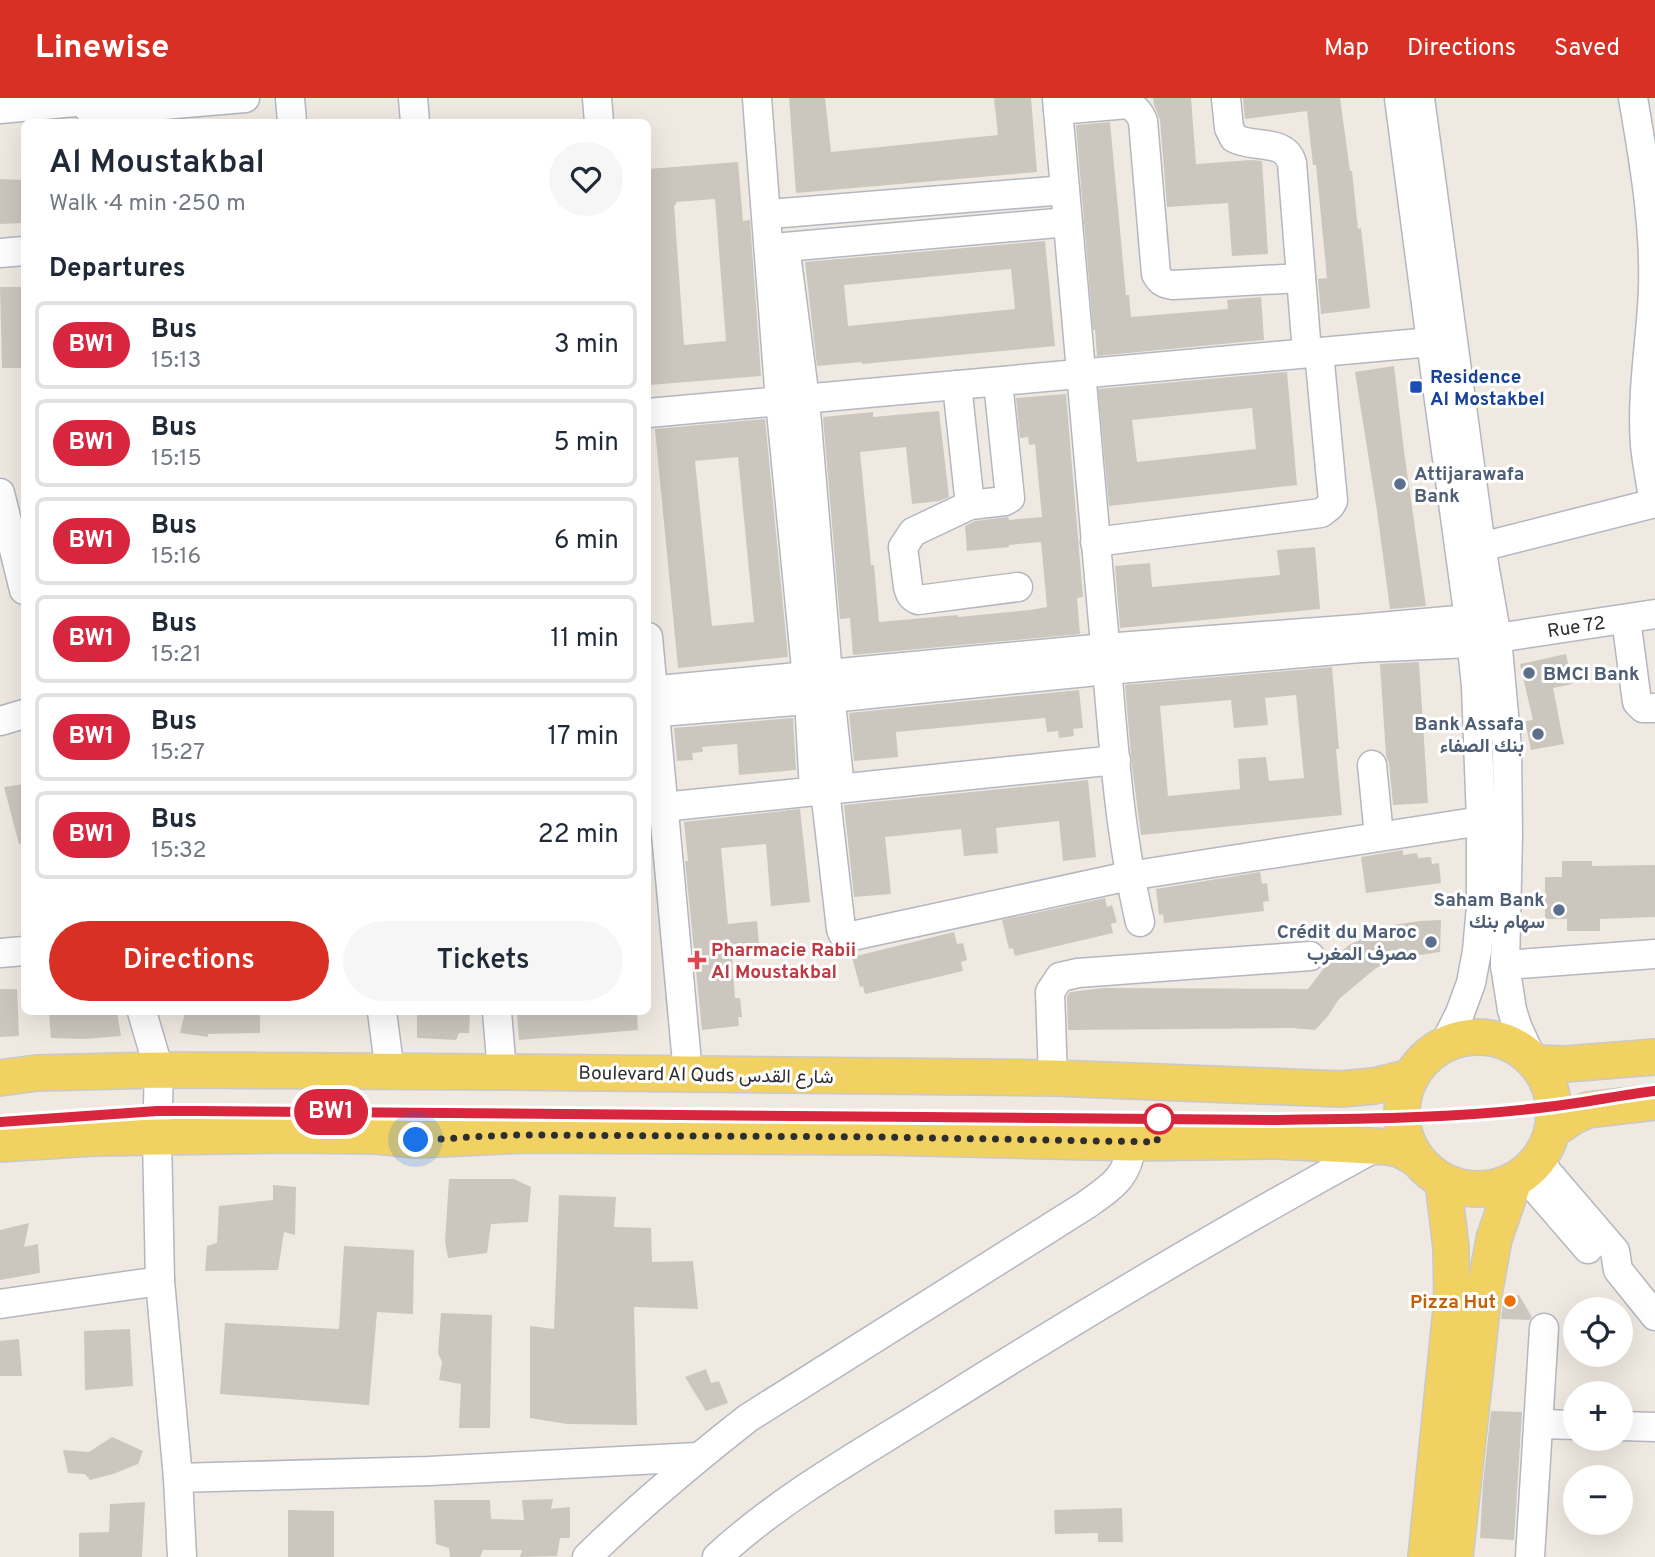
<!DOCTYPE html>
<html lang="en">
<head>
<meta charset="utf-8">
<style>
	:root { --surface:#fff; --page:#f6f6f7; --text:#1f2937; --muted:#747a83; --line:#e0e1e3; --accent:#d93025 }
	body { margin:0; font-family:Overpass,Vazirmatn,sans-serif; background:var(--page); color:var(--text); height:100vh; display:flex; flex-direction:column; font-size:26px; white-space:nowrap }
	* { box-sizing:border-box; margin:0 }
	p { font-size:23px; color:var(--muted) }
	.icon { flex:none; width:38px; height:38px; fill:none; stroke:currentColor; stroke-width:2; stroke-linecap:round; stroke-linejoin:round }
	.map { position:relative; flex:1; overflow:hidden }
	.drawer { position:absolute; left:21px; top:21px; width:630px; height:896px; display:flex; flex-direction:column; background:var(--surface); border-radius:10px; box-shadow:0 7px 28px #0002 }
	.drawer>* { flex:none }
	.badge { padding:0 14px; border-radius:23px; font-size:24px; line-height:46px }
	.controls { position:absolute; left:1563px; top:1199px; display:grid; gap:14px }
	.controls a { display:grid; place-items:center; width:70px; height:70px; border-radius:50%; background:var(--surface); box-shadow:0 7px 28px #0002; font-size:35px }
	.you { position:absolute; width:35px; height:35px; margin:-18px; border:5px solid #fff; border-radius:50%; background:#1a73e8; box-shadow:0 0 0 10px #1a73e833 }
	.map>.badge { position:absolute; translate:-50% -50%; box-shadow:0 0 0 4px #fff }
	h2 { padding:0 28px; font-size:26px; line-height:63px }
	.round { display:grid; place-items:center; flex:none; width:74px; height:74px; border-radius:37px; background:var(--page) }
	.headline { display:flex; align-items:center; justify-content:space-between; height:119px; padding:0 28px }
	h1 { font-size:33px; font-weight:600; line-height:52px }
	.action { display:flex; gap:14px; margin-top:auto; padding:14px 28px }
	.action a { flex:1; height:80px; border-radius:42px; background:var(--accent); color:#fff; font-size:28px; font-weight:600; line-height:80px; text-align:center }
	.action a+a { background:var(--page); color:var(--text) }
	ul { padding:0; list-style:none }
	li { display:flex; align-items:center; gap:21px; height:88px; margin:0 14px 10px; padding:0 14px; border:4px solid var(--line); border-radius:10px }
	li div { flex:1 }
	li b { display:block; font-size:26px }
	li em { font-style:normal }
	li .badge { min-width:77px; font-weight:700; text-align:center }
	header { display:flex; align-items:center; gap:42px; box-sizing:border-box; height:98px; padding:0 35px; background:var(--accent); color:#fff }
	header strong { font-size:33px }
	nav { display:flex; gap:38px; margin-inline-start:auto; font-size:24px }
	.map>svg:first-child { display:block }
	.building { fill:#cbc7bf; fill-rule:evenodd }
	.lines { fill:none; stroke-linecap:round; stroke-linejoin:round }
	.minor-casing { stroke:#b4b7c1; stroke-width:31 }
	.major-casing { stroke:#c9c9c9; stroke-width:38 }
	.minor { stroke:#fff; stroke-width:28 }
	.major { stroke:#f2d163; stroke-width:35 }
	.line-casing { stroke:#fff; stroke-width:16 }
	.line { stroke:#d7263d; stroke-width:10 }
	.walk { stroke:#2e2e2e; stroke-width:7; stroke-dasharray:0 12.6 }
	.transit-dot { fill:#1a4fb4; stroke:#fff; stroke-width:2.5 }
	.service-dot { fill:#5c6f8a; stroke:#fff; stroke-width:2.5 }
	.health-dot { fill:#e0444e; stroke:#fff; stroke-width:2.5 }
	.stop-dot { fill:#fff; stroke:#d7263d; stroke-width:3.5 }
	.food-dot { fill:#e8710a; stroke:#fff; stroke-width:2.5 }
	.labels { text-anchor:middle; stroke-width:6; stroke-linejoin:round; paint-order:stroke }
	.transit-label { font-size:19px; font-weight:bold; fill:#164399; stroke:#fff; text-anchor:start }
	.service-label { font-size:19px; font-weight:bold; fill:#4e5e75; stroke:#fff; text-anchor:end }
	.street-label { font-size:19px; fill:#2e2e2e; stroke:#fff }
	.health-label { font-size:19px; font-weight:bold; fill:#be3a42; stroke:#fff; text-anchor:start }
	.food-label { font-size:19px; font-weight:bold; fill:#c56008; stroke:#fff; text-anchor:end }
</style>
</head>
<body>
<header>
<strong>Linewise</strong>
<nav><a>Map</a><a>Directions</a><a>Saved</a></nav>
</header>
<div class="map">
<svg width="1655" height="1459" viewBox="0 0 1655 1459">
	<rect width="100%" height="100%" fill="#efe9e1"/>
	<g class="building">
		<path d="M 789,0 L 825,0 L 831,54 L 998,37 L 994,0 L 1031,0 L 1037,74 L 796,95 Z"/>
		<path d="M 1153,0 L 1191,0 L 1196,66 L 1252,62 L 1262,63 L 1268,156 L 1232,158 L 1228,105 L 1167,109 L 1160,22 L 1154,7 Z"/>
		<path d="M 1243,0 L 1340,0 L 1350,73 L 1352,73 L 1358,131 L 1361,130 L 1370,210 L 1321,216 L 1318,181 L 1327,180 L 1316,67 L 1313,67 L 1307,13 L 1245,21 Z"/>
		<path d="M 1110,24 L 1126,197 L 1129,197 L 1131,219 L 1228,211 L 1227,202 L 1261,199 L 1264,242 L 1097,258 L 1095,232 L 1093,232 L 1076,27 Z"/>
		<path d="M 738,64 L 743,123 L 750,122 L 761,278 L 649,287 L 648,270 L 648,71 ZM 715,101 L 726,243 L 684,247 L 674,107 L 676,107 L 676,104 Z"/>
		<path d="M 0,81 L 24,82 L 24,125 L 0,126 Z"/>
		<path d="M 1045,143 L 1055,248 L 862,266 L 862,264 L 817,268 L 805,164 ZM 1011,171 L 1015,211 L 848,228 L 844,187 Z"/>
		<path d="M 0,189 L 21,189 L 24,234 L 24,270 L 2,270 Z"/>
		<path d="M 1394,268 L 1404,353 L 1426,508 L 1390,511 L 1377,413 L 1355,274 Z"/>
		<path d="M 1287,274 L 1297,387 L 1109,408 L 1098,291 ZM 1252,310 L 1256,351 L 1137,364 L 1132,322 Z"/>
		<path d="M 1066,296 L 1083,499 L 1077,500 L 1080,536 L 853,557 L 850,520 L 840,521 L 823,319 L 873,314 L 873,319 L 939,313 L 949,399 L 939,403 L 912,406 L 906,349 L 860,354 L 871,467 L 874,467 L 879,524 L 958,517 L 958,519 L 1030,512 L 1047,509 L 1041,444 L 1009,447 L 1009,449 L 967,453 L 965,428 L 975,423 L 1008,419 L 1009,422 L 1042,419 L 1035,346 L 1029,347 L 1028,339 L 1020,340 L 1016,300 Z"/>
		<path d="M 765,321 L 788,559 L 678,570 L 655,331 ZM 738,359 L 754,524 L 712,528 L 695,363 Z"/>
		<path d="M 1315,449 L 1320,511 L 1120,530 L 1115,468 L 1150,465 L 1152,489 L 1280,477 L 1277,452 Z"/>
		<path d="M 1566,556 L 1572,586 L 1553,590 L 1564,646 L 1531,652 L 1525,623 L 1533,622 L 1520,566 Z"/>
		<path d="M 1419,564 L 1428,705 L 1393,707 L 1389,665 L 1386,658 L 1380,566 Z"/>
		<path d="M 1332,569 L 1339,651 L 1336,651 L 1342,717 L 1141,737 L 1132,668 L 1125,587 ZM 1296,597 L 1304,680 L 1269,683 L 1266,659 L 1238,661 L 1240,691 L 1168,698 L 1160,608 L 1231,602 L 1234,630 L 1268,627 L 1265,600 Z"/>
		<path d="M 1079,592 L 1083,630 L 1073,631 L 1074,638 L 1059,640 L 1058,633 L 1047,634 L 1045,620 L 896,634 L 898,659 L 854,663 L 849,615 Z"/>
		<path d="M 793,620 L 796,672 L 739,677 L 737,646 L 702,649 L 703,654 L 692,655 L 693,662 L 677,663 L 674,630 Z"/>
		<path d="M 1088,682 L 1096,759 L 1063,763 L 1059,723 L 996,730 L 998,755 L 964,758 L 961,731 L 885,739 L 891,796 L 854,799 L 844,707 Z"/>
		<path d="M 24,686 L 24,745 L 19,746 L 4,689 Z"/>
		<path d="M 800,711 L 810,804 L 771,808 L 766,746 L 721,750 L 728,826 L 757,823 L 760,858 L 732,860 L 735,900 L 740,900 L 742,919 L 738,919 L 739,928 L 702,932 L 685,763 L 688,763 L 684,724 Z"/>
		<path d="M 1403,752 L 1403,757 L 1417,755 L 1418,760 L 1431,759 L 1432,766 L 1439,765 L 1441,785 L 1366,795 L 1361,759 Z"/>
		<path d="M 1562,763 L 1592,763 L 1592,768 L 1655,767 L 1655,819 L 1600,821 L 1600,833 L 1567,833 L 1567,821 L 1545,821 L 1545,779 L 1562,779 Z"/>
		<path d="M 1260,774 L 1262,786 L 1267,785 L 1269,803 L 1263,804 L 1264,813 L 1164,825 L 1163,816 L 1159,817 L 1156,791 Z"/>
		<path d="M 1105,800 L 1107,809 L 1112,807 L 1117,824 L 1111,826 L 1113,835 L 1015,858 L 1013,850 L 1009,851 L 1002,822 Z"/>
		<path d="M 1441,822 L 1440,854 L 1400,860 L 1376,870 L 1339,901 L 1328,918 L 1315,932 L 1293,930 L 1068,932 L 1067,899 L 1070,894 L 1104,890 L 1308,891 L 1328,865 L 1349,847 L 1392,827 L 1420,823 Z"/>
		<path d="M 954,834 L 957,846 L 963,845 L 967,862 L 961,864 L 963,873 L 865,896 L 863,888 L 860,889 L 852,859 Z"/>
		<path d="M 0,891 L 17,891 L 19,938 L 0,939 Z"/>
		<path d="M 49,914 L 117,914 L 121,938 L 84,941 L 51,940 Z"/>
		<path d="M 185,914 L 260,914 L 260,935 L 208,936 L 208,939 L 180,935 Z"/>
		<path d="M 417,914 L 462,914 L 461,917 L 470,917 L 469,935 L 459,935 L 456,942 L 417,940 Z"/>
		<path d="M 517,914 L 637,914 L 638,932 L 519,942 Z"/>
		<path d="M 449,1081 L 514,1081 L 531,1089 L 528,1124 L 491,1126 L 487,1155 L 448,1160 L 445,1143 Z"/>
		<path d="M 273,1087 L 296,1089 L 295,1137 L 284,1134 L 278,1172 L 205,1173 L 207,1148 L 217,1145 L 219,1108 L 273,1102 Z"/>
		<path d="M 559,1097 L 616,1099 L 614,1129 L 651,1130 L 652,1164 L 693,1163 L 698,1211 L 634,1209 L 637,1327 L 567,1326 L 530,1320 L 530,1228 L 554,1231 Z"/>
		<path d="M 29,1125 L 24,1149 L 38,1146 L 40,1175 L 0,1182 L 0,1132 Z"/>
		<path d="M 344,1148 L 414,1152 L 413,1216 L 377,1214 L 369,1307 L 220,1296 L 225,1225 L 339,1231 Z"/>
		<path d="M 1519,1197 L 1532,1219 L 1530,1222 L 1501,1221 L 1504,1200 Z"/>
		<path d="M 441,1215 L 492,1217 L 490,1330 L 459,1330 L 461,1286 L 439,1282 L 442,1264 L 438,1255 Z"/>
		<path d="M 130,1231 L 133,1288 L 85,1292 L 84,1233 Z"/>
		<path d="M 19,1241 L 22,1278 L 0,1278 L 0,1243 Z"/>
		<path d="M 706,1271 L 711,1285 L 719,1283 L 728,1305 L 706,1313 L 685,1279 Z"/>
		<path d="M 1491,1313 L 1522,1314 L 1514,1442 L 1480,1440 L 1483,1385 Z"/>
		<path d="M 112,1339 L 143,1353 L 138,1366 L 113,1376 L 90,1382 L 85,1376 L 68,1375 L 63,1352 L 89,1354 Z"/>
		<path d="M 553,1401 L 551,1411 L 570,1409 L 570,1440 L 560,1440 L 557,1458 L 520,1459 L 522,1452 L 483,1452 L 480,1459 L 450,1459 L 449,1450 L 436,1446 L 434,1402 L 490,1402 L 491,1421 L 524,1422 L 522,1402 Z"/>
		<path d="M 145,1404 L 142,1459 L 79,1459 L 79,1435 L 109,1434 L 110,1406 Z"/>
		<path d="M 1122,1410 L 1123,1444 L 1098,1444 L 1098,1435 L 1055,1436 L 1054,1412 Z"/>
		<path d="M 288,1412 L 334,1413 L 334,1459 L 288,1459 Z"/>
	</g>
	<g class="lines">
		<defs>
			<g id="minor">
				<path d="M 86,0 L 88,10 L 92,13 L 245,0"/>
				<path d="M 290,0 L 292,24"/>
				<path d="M 413,0 L 415,24"/>
				<path d="M 597,0 L 599,24"/>
				<path d="M 757,0 L 780,303 L 809,601 L 814,693"/>
				<path d="M 1057,0 C 1071,171 1086,342 1102,513 C 1112,617 1116,722 1140,824"/>
				<path d="M 1226,0 L 1229,30 L 1234,40 C 1254,51 1285,40 1292,65 L 1307,255"/>
				<path d="M 1399,0 L 1431,244 L 1469,521 L 1476,588 L 1481,723 L 1481,808 L 1477,853 L 1471,885 L 1460,915 L 1444,947"/>
				<path d="M 1420,0 L 1481,449 L 1497,540 L 1507,650 L 1508,736 L 1505,867 L 1512,912 L 1517,928 L 1531,959"/>
				<path d="M 1633,0 C 1644,63 1655,127 1653,192 C 1651,243 1641,295 1645,347 C 1647,367 1651,386 1654,405"/>
				<path d="M 0,11 L 86,3"/>
				<path d="M 1058,12 L 1128,6 C 1136,11 1139,14 1143,23 L 1156,176 C 1161,184 1164,186 1173,187 L 1301,180"/>
				<path d="M 782,115 L 1065,92"/>
				<path d="M 785,149 L 1068,124"/>
				<path d="M 0,155 L 24,153"/>
				<path d="M 787,163 L 805,301 L 828,577 L 840,690"/>
				<path d="M 998,284 L 1010,400 L 1005,403 L 970,407 L 913,434 L 903,449 L 908,489 C 910,496 911,499 918,502 L 1018,489"/>
				<path d="M 957,287 L 970,407"/>
				<path d="M 648,315 L 1431,244"/>
				<path d="M 0,395 L 24,492"/>
				<path d="M 1095,444 L 1321,415 L 1330,408 L 1333,403 L 1319,254"/>
				<path d="M 1481,449 L 1655,405"/>
				<path d="M 1626,521 L 1637,604 L 1643,610 L 1655,610"/>
				<path d="M 648,539 L 688,976"/>
				<path id="s1" d="M 1497,540 L 1655,516"/>
				<path d="M 648,593 L 1105,550 L 1357,531 L 1469,521"/>
				<path d="M 648,615 L 831,600 L 1107,572 L 1360,550 L 1472,545"/>
				<path d="M 0,623 L 24,616"/>
				<path d="M 1372,667 L 1379,738"/>
				<path d="M 825,692 L 841,831 L 843,836 L 852,838 L 1129,778 L 1481,723"/>
				<path d="M 663,709 L 1116,662"/>
				<path d="M 0,855 L 24,853"/>
				<path d="M 1505,867 L 1655,856"/>
				<path d="M 142,914 L 159,972 L 157,1039 L 160,1183 L 178,1380 L 182,1459"/>
				<path d="M 382,914 L 390,974"/>
				<path d="M 497,914 L 502,974"/>
				<path d="M 1053,980 L 1050,894 L 1060,879 L 1078,875 L 1310,858"/>
				<path d="M 1538,1063 L 1615,1153 L 1618,1172 L 1655,1218"/>
				<path d="M 1524,1077 L 1588,1151"/>
				<path d="M 0,1206 L 160,1183"/>
				<path d="M 1539,1326 L 1575,1327"/>
				<path d="M 1620,1328 L 1655,1329"/>
				<path d="M 178,1380 L 429,1373 L 698,1359"/>
				<path d="M 587,1459 C 638,1409 692,1364 748,1320 L 1086,1107 C 1113,1088 1128,1079 1132,1045"/>
				<path d="M 717,1459 C 783,1398 864,1354 940,1306 C 1083,1216 1229,1129 1378,1048"/>
				<path d="M 1530,1459 L 1544,1230"/>
			</g>
			<g id="major">
				<circle cx="1478" cy="1015" r="76"/>
				<path d="M 1536,965 L 1566,966 L 1655,959"/>
				<path d="M 0,980 L 37,975 L 159,972 L 502,974 L 1053,980 L 1341,991 L 1374,988 L 1411,979"/>
				<path d="M 1553,1032 L 1574,1018 L 1588,1012 L 1655,1004"/>
				<path d="M 0,1046 L 93,1040 L 289,1037 L 376,1038 L 416,1042 L 525,1037 L 880,1039 L 1132,1045 L 1277,1043 L 1389,1049 L 1399,1051 L 1417,1061"/>
				<path d="M 1426,1459 L 1452,1202 L 1451,1150 L 1443,1083"/>
				<path d="M 1455,1459 L 1483,1202 L 1494,1141 L 1514,1083"/>
			</g>
		</defs>
		<use href="#minor" class="minor-casing"/>
		<use href="#major" class="major-casing"/>
		<use href="#minor" class="minor"/>
		<use href="#major" class="major"/>
	</g>
	<g class="lines">
		<defs>
			<path id="line" d="M 0,1024 L 157,1013 L 196,1013 L 1278,1022 C 1370,1021 1463,1020 1555,1008 C 1588,1004 1621,997 1655,993"/>
		</defs>
		<use href="#line" class="line-casing"/>
		<use href="#line" class="line"/>
		<path class="walk" d="M 416,1042 C 452,1041 488,1037 525,1037 L 880,1039 L 1157,1044 L 1159,1021"/>
	</g>
	<rect class="transit-dot" x="1409" y="282" width="14" height="14" rx="3.5"/>
	<g class="service-dot">
		<circle cx="1400" cy="386" r="7"/>
		<circle cx="1529" cy="575" r="7"/>
		<circle cx="1538" cy="636" r="7"/>
		<circle cx="1559" cy="812" r="7"/>
		<circle cx="1431" cy="844" r="7"/>
	</g>
	<path class="health-dot" d="M693.5 851.5h7v7h7v7h-7v7h-7v-7h-7v-7h7z"/>
	<circle class="stop-dot" cx="1159" cy="1021" r="14"/>
	<circle class="food-dot" cx="1510" cy="1203" r="7"/>
	<g class="labels">
		<g class="transit-label">
			<text x="1430" y="285">Residence<tspan x="1430" dy="22">Al Mostakbel</tspan></text>
		</g>
		<g class="service-label">
			<text x="1414" y="382" text-anchor="start">Attijarawafa<tspan x="1414" dy="22">Bank</tspan></text>
			<text x="1543" y="582" text-anchor="start">BMCI Bank</text>
			<text x="1524" y="632">Bank Assafa<tspan x="1524" dy="22">بنك الصفاء</tspan></text>
			<text x="1545" y="808">Saham Bank<tspan x="1545" dy="22">سهام بنك</tspan></text>
			<text x="1417" y="840">Crédit du Maroc<tspan x="1417" dy="22">مصرف المغرب</tspan></text>
		</g>
		<g class="street-label">
			<text dy="7" stroke="none"><textPath href="#s1" startOffset="80">Rue 72</textPath></text>
			<text transform="translate(706 976) rotate(1)" y="7">Boulevard Al Quds شارع القدس</text>
		</g>
		<g class="health-label">
			<text x="711" y="858">Pharmacie Rabii<tspan x="711" dy="22">Al Moustakbal</tspan></text>
		</g>
		<g class="food-label">
			<text x="1496" y="1210">Pizza Hut</text>
		</g>
	</g>
</svg>
<div class="controls">
<a><svg class="icon" aria-label="locate" viewBox="0 0 24 24"><circle cx="12" cy="12" r="6"/><path d="M12 2v4M12 18v4M2 12h4M18 12h4"/></svg></a>
<a>+</a>
<a>−</a>
</div>
<div class="you" style="left:416px;top:1042px"></div>
<b class="badge" style="left:331px;top:1014px;background:#d7263d;color:#fff">BW1</b>
<section class="drawer">
<div class="headline"><div><h1>Al Moustakbal</h1><p>Walk · 4 min · 250 m</p></div><a class="round"><svg class="icon" aria-label="heart" viewBox="0 0 24 24"><path d="M12 20l-8-8c-3-5 5-10 8-4 3-6 11-1 8 4z"/></svg></a></div>
<h2>Departures</h2>
<ul>
<li><span class="badge" style="background:#d7263d;color:#fff">BW1</span><div><b>Bus</b><p>15:13</p></div><em>3 min</em></li>
<li><span class="badge" style="background:#d7263d;color:#fff">BW1</span><div><b>Bus</b><p>15:15</p></div><em>5 min</em></li>
<li><span class="badge" style="background:#d7263d;color:#fff">BW1</span><div><b>Bus</b><p>15:16</p></div><em>6 min</em></li>
<li><span class="badge" style="background:#d7263d;color:#fff">BW1</span><div><b>Bus</b><p>15:21</p></div><em>11 min</em></li>
<li><span class="badge" style="background:#d7263d;color:#fff">BW1</span><div><b>Bus</b><p>15:27</p></div><em>17 min</em></li>
<li><span class="badge" style="background:#d7263d;color:#fff">BW1</span><div><b>Bus</b><p>15:32</p></div><em>22 min</em></li>
</ul>
<div class="action"><a>Directions</a><a>Tickets</a></div>
</section>
</div>
</body>
</html>
